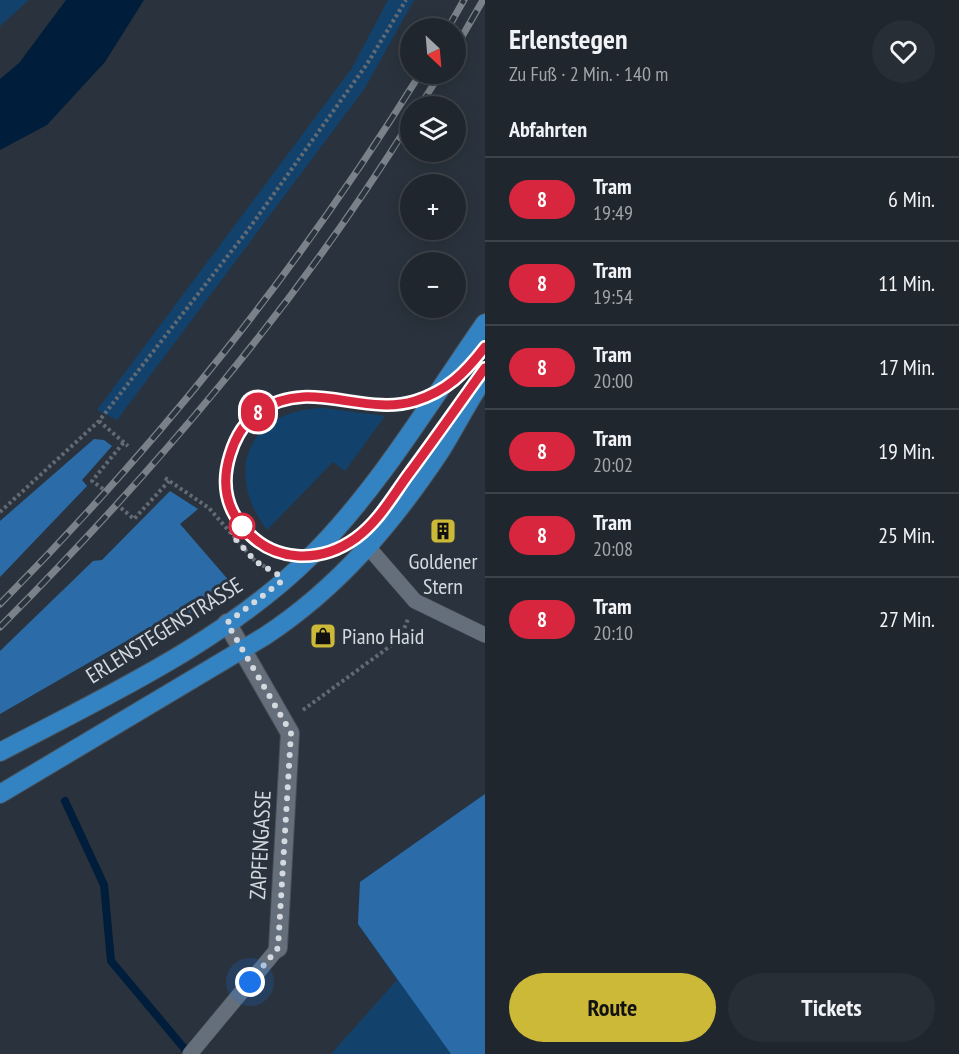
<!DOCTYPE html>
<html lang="de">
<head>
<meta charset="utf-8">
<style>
	:root { --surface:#20262e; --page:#282e36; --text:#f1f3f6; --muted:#a2a5aa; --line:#3d434a; --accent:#cdb938 }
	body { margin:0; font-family:"PT Sans Narrow",sans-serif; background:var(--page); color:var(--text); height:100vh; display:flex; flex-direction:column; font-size:22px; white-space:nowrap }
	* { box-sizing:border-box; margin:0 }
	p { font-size:20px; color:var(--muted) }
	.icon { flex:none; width:33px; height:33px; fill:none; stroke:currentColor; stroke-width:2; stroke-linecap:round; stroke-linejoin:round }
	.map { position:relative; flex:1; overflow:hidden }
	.side { display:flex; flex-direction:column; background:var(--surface); width:474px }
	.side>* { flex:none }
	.badge { padding:0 12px; border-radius:20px; font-size:21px; line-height:39px }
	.needle { width:39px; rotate:154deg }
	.fabs { position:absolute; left:400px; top:18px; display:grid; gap:12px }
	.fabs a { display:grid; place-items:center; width:66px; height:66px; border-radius:50%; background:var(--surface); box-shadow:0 3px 15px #0003,0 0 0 2px var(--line); font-size:30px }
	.you { position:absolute; width:30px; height:30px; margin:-15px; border:4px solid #fff; border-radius:50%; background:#1a73e8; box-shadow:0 0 0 9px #1a73e833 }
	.map>.badge { position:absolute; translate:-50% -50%; box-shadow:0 0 0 3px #fff }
	h2 { padding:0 24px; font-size:22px; line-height:54px }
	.round { display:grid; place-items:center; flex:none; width:63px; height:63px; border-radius:32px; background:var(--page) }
	.headline { display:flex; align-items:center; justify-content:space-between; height:102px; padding:0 24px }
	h1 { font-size:28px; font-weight:800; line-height:45px }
	.button { display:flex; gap:12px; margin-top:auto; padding:12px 24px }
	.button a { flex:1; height:69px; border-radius:36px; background:var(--accent); color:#111; font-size:24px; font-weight:800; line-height:69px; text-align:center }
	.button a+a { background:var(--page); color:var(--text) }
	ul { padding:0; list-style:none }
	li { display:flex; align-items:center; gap:18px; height:84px; padding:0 24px; border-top:2px solid var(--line) }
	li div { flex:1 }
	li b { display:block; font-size:22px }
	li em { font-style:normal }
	li .badge { min-width:66px; font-weight:700; text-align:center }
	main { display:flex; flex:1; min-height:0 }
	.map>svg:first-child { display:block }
	.green { fill:#12426c }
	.forest { fill:#2b6ca8 }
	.water { fill:#001d3b }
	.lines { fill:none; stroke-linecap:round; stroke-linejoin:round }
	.stream { stroke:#001d3b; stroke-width:8 }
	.lane-casing { stroke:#485058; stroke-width:16 }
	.street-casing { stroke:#485058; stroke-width:20 }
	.primary-casing { stroke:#485058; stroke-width:20 }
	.path { stroke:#626a73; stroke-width:4; stroke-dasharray:3 3; stroke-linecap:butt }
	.lane { stroke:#656f7b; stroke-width:15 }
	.street { stroke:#656f7b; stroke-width:18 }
	.primary { stroke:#3382c1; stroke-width:18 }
	.tram { stroke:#7a8189; stroke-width:1.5 }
	.rail-casing { stroke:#7a8189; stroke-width:7 }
	.rail { stroke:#2a333d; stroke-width:4.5; stroke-dasharray:14; stroke-linecap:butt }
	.line-casing { stroke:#fff; stroke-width:14 }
	.line { stroke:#d7263d; stroke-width:9 }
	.walk { stroke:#d3d9df; stroke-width:6; stroke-dasharray:0 10.8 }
	.stop-dot { fill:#fff; stroke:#d7263d; stroke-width:3 }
	.labels { text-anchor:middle; stroke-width:6; stroke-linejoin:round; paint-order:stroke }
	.poi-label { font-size:22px; fill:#d3d9df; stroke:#2a333d }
	.street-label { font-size:22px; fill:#d3d9df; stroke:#2a333d }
</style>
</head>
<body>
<main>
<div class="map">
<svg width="485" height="1054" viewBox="0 0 485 1054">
	<rect width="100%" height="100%" fill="#2a333d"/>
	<g class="green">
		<path d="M 0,0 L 29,0 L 0,26 Z"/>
		<path d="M 388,0 L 414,0 L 365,88 L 117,420 L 97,410 L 352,68 Z"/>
		<path d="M 323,408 L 385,416 L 345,471 L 333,462 L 267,530 C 223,472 248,410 323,408 Z"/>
		<path d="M 485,794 L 485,1054 L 331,1054 L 397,980 L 358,924 L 360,882 Z"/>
	</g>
	<g class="forest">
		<path d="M 94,439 L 104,440 L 112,446 L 82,480 L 87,486 L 0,577 L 0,521 Z"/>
		<path d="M 170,491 L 198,509 L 180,524 L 231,583 L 194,615 L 180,610 L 0,714 L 0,651 L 93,561 L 102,560 Z"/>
		<path d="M 485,794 L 485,1054 L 451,1054 L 358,924 L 360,882 Z"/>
	</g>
	<path class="water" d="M 66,0 L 144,0 L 105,62 L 47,125 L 0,150 L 0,79 L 19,63 Z"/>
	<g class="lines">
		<path class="stream" d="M 65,801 L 104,885 L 111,961 L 189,1054"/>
		<defs>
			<g id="lane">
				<path d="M 369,548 L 415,601 L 485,635"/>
				<path d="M 190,1054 L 278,948"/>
			</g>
			<path id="street" d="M 227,623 L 290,733 L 278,948"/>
			<g id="primary">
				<path d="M 0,752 C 106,696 224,642 311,556 C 379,488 430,402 485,323"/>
				<path d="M 0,794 L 265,636 C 338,588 392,524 440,452 C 456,427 468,401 485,377"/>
			</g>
		</defs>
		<use href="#lane" class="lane-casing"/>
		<use href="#street" class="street-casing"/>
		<use href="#primary" class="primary-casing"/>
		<g class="path">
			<path d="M 99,421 L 128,446"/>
			<path d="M 165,478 L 209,508 L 255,561 L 267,568"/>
			<path d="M 103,489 L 92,481 L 124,442"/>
			<path d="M 121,508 L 134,519 L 169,481"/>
			<path d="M 0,512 L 99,421 L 248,230 L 367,64 L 406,0"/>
			<path d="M 303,710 L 400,639 L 408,619"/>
		</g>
		<use href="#lane" class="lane"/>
		<use href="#street" class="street"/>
		<use href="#primary" class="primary"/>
		<path class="tram" d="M 485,347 C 465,373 447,391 415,401 C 363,417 310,378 260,411 C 244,422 233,440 228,459 C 221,485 227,510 246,530 C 260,546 276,555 297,556 C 359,560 389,500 421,457 C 442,427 464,398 485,369"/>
		<defs>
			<g id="rail">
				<path d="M 448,28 L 464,0"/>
				<path d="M 456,47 L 483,0"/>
				<path d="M 420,106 L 440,74"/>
				<path d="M 0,604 C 163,439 297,271 420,74"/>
				<path d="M 0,627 C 154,472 296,306 411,120"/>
			</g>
		</defs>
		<use href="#rail" class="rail-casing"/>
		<use href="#rail" class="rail"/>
	</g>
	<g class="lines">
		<defs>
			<path id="line" d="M 485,347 C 465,373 447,391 415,401 C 363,417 309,377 260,411 C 245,421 235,438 230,455 C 222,481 225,506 243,527 C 272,563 320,564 356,538 C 378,522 392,497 408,475 C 434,440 459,404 485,368"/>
		</defs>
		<use href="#line" class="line-casing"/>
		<use href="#line" class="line"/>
		<path class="walk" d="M 242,526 L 231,534 L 255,561 L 277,574 L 282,581 L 227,623 L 291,733 L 278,948 L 250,982"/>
	</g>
	<defs>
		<symbol id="building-square" viewBox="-11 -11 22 22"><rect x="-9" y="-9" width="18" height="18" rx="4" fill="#cdb938" stroke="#2a333d"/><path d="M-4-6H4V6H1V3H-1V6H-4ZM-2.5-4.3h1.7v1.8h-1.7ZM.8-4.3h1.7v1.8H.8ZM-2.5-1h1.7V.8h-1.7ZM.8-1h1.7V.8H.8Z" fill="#111"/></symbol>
		<symbol id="shop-square" viewBox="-11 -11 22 22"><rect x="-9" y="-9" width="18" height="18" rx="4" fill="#cdb938" stroke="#2a333d"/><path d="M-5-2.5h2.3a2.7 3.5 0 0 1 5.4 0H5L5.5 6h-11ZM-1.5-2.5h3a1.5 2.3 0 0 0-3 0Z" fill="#111"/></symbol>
	</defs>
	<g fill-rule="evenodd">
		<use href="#building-square" x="428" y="516" width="30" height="30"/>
		<use href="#shop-square" x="308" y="621" width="30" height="30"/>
	</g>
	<circle class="stop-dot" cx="242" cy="526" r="12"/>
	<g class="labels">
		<g class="poi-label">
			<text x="443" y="569">Goldener<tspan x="443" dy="25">Stern</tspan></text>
			<text x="342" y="644" text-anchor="start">Piano Haid</text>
		</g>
		<g class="street-label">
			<text transform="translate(164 630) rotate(-32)" y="8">ERLENSTEGENSTRASSE</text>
			<text transform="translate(260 845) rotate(-87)" y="8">ZAPFENGASSE</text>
		</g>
	</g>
</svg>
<div class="fabs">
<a><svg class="needle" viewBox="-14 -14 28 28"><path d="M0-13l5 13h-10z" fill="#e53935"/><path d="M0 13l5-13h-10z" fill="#a2a5aa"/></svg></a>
<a><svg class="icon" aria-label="layers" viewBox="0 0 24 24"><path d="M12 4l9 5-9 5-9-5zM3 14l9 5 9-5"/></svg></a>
<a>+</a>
<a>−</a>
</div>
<div class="you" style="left:250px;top:982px"></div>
<b class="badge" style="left:258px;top:412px;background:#d7263d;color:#fff">8</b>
</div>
<section class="side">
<div class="headline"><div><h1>Erlenstegen</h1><p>Zu Fuß · 2 Min. · 140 m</p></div><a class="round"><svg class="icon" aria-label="heart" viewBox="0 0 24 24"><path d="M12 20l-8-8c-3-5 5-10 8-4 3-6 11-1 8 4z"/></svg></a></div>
<h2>Abfahrten</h2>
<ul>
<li><span class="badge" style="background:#d7263d;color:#fff">8</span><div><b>Tram</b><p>19:49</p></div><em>6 Min.</em></li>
<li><span class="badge" style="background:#d7263d;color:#fff">8</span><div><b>Tram</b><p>19:54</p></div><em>11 Min.</em></li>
<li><span class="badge" style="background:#d7263d;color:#fff">8</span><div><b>Tram</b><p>20:00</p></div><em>17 Min.</em></li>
<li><span class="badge" style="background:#d7263d;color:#fff">8</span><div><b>Tram</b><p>20:02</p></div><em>19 Min.</em></li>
<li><span class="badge" style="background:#d7263d;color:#fff">8</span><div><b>Tram</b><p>20:08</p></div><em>25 Min.</em></li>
<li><span class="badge" style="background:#d7263d;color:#fff">8</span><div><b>Tram</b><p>20:10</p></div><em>27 Min.</em></li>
</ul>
<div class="button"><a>Route</a><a>Tickets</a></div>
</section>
</main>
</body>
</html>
